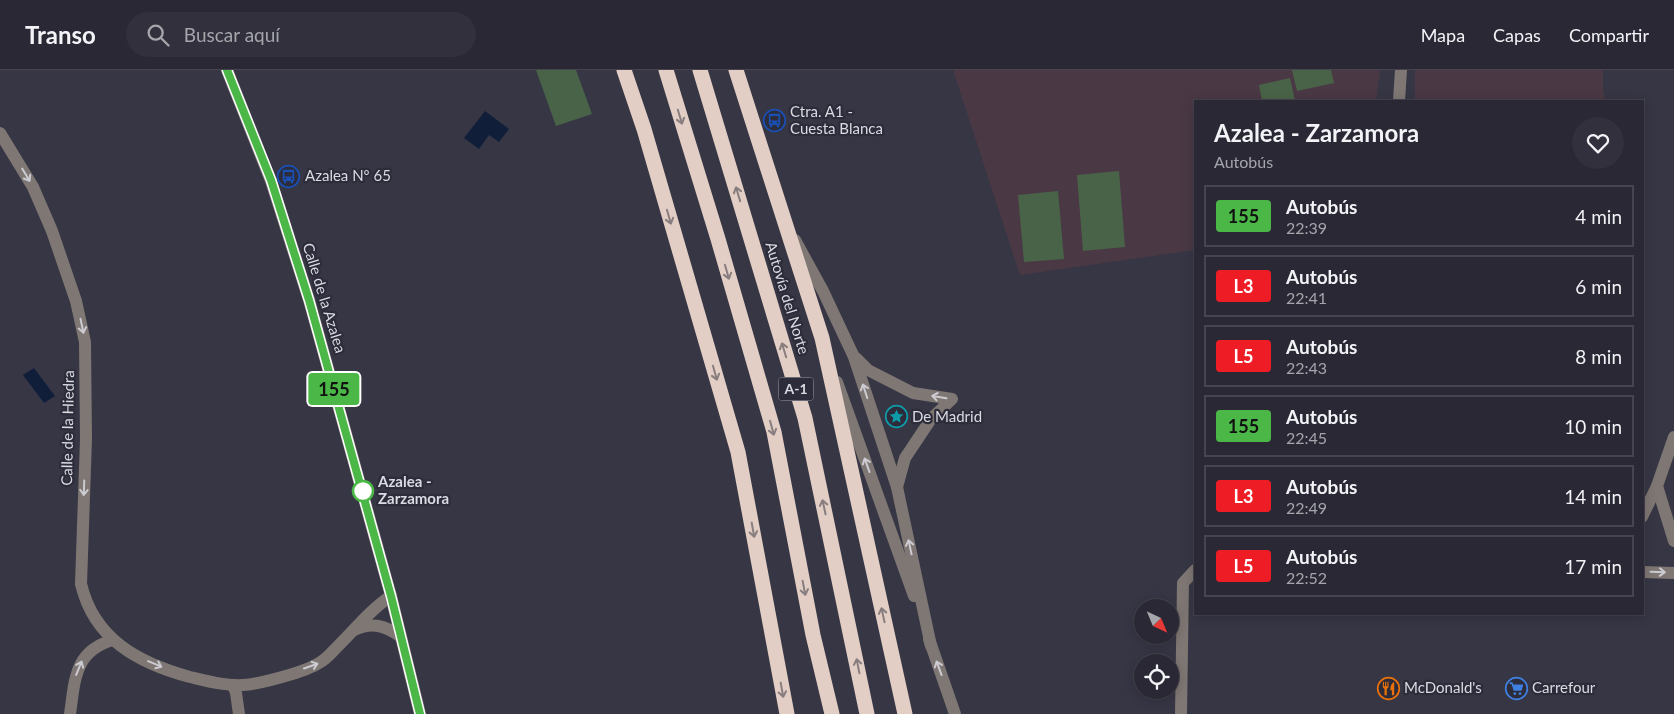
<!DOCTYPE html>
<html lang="es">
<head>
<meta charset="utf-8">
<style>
	:root { --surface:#292834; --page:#31303c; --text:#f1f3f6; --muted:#a5a6ac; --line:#45444f }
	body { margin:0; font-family:Lato,sans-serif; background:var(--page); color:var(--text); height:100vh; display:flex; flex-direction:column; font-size:19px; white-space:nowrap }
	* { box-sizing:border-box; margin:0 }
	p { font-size:16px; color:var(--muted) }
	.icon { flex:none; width:28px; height:28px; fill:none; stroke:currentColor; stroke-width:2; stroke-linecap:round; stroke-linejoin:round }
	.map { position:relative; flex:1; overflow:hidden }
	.side { position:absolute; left:1194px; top:30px; width:450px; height:515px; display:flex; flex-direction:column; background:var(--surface); border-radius:0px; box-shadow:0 2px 12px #0003,0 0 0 1px var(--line) }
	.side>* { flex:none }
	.badge { padding:0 10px; border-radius:4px; font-size:18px; line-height:32px }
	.needle { width:32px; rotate:136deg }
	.buttons { position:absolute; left:1134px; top:529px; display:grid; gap:10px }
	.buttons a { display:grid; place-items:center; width:45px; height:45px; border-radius:50%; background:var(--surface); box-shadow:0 2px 12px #0003,0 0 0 1px var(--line); font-size:25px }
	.map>.badge { position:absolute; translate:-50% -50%; box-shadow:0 0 0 2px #fff }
	.round { display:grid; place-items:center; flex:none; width:52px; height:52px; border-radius:26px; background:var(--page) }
	.overview { display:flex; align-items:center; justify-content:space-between; height:85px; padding:0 20px }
	h1 { font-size:24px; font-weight:700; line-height:38px }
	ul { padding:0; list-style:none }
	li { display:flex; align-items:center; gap:15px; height:62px; margin:0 10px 8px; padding:0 10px; border:2px solid var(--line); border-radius:0px }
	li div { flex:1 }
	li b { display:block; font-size:19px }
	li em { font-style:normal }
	li .badge { min-width:55px; font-weight:700; text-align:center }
	header { display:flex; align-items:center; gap:30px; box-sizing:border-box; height:70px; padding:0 25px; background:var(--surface); border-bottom:1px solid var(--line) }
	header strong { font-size:24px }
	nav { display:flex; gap:28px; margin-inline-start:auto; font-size:18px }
	.search { width:350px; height:45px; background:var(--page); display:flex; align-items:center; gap:12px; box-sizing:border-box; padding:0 18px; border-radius:28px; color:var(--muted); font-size:19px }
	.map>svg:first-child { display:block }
	.education { fill:#4a3945 }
	.green { fill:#496348 }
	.water { fill:#111e3a }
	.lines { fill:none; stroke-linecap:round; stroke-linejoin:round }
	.minor { stroke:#7f7773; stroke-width:12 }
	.highway { stroke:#e2cec4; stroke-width:15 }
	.oneway { stroke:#887d7f }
	.oneway2 { stroke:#cccbd2 }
	.line-casing { stroke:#fff; stroke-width:11 }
	.line { stroke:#4ab747; stroke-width:8 }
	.stop-dot { fill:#fff; stroke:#4ab747; stroke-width:2.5 }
	.labels { text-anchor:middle; stroke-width:4.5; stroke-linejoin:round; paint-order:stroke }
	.shield { fill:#2d2c3a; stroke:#a6a6b0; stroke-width:1 }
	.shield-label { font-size:14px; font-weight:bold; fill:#dadae3 }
	.poi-label { font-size:15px; fill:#dadae3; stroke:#2d2c3a; text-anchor:start }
	.street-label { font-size:15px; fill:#dadae3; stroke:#2d2c3a }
	.stop-label { font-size:15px; font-weight:bold; fill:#dadae3; stroke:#2d2c3a; text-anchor:start }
</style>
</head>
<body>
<header>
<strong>Transo</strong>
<div class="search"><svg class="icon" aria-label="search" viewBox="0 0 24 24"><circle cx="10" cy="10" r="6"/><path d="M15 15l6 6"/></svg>Buscar aquí</div>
<nav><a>Mapa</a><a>Capas</a><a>Compartir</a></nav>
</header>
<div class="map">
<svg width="1674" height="644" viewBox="0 0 1674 644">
	<rect width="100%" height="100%" fill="#373645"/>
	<g class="education">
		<path d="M 953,0 L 1380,0 L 1376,31 L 1195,31 L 1195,180 L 1020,205 Z"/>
		<path d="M 1415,0 L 1603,0 L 1603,22 L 1606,31 L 1415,31 Z"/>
	</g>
	<g class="green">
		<path d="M 536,0 L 576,0 L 592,44 L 556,56 Z"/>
		<path d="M 1292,0 L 1331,0 L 1334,13 L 1297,21 Z"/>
		<path d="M 1290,8 L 1295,31 L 1262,31 L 1259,15 Z"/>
		<path d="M 1119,101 L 1125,177 L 1083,181 L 1077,105 Z"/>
		<path d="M 1058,121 L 1064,189 L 1024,192 L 1018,125 Z"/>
	</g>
	<g class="water">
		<path d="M 485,41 L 509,59 L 499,72 L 489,65 L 479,79 L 464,68 Z"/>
		<path d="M 34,298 L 55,326 L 44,333 L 23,305 Z"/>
	</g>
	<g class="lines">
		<g class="minor">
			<path d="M 227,0 L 271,111 L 309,230 L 391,526 L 420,644"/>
			<path d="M 1399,31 L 1401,0"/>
			<path d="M 0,63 L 33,117 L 52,161 L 76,231 L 85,272 L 86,369 L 81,514 C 94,569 138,593 190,607 C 207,611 225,616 243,615 C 260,614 305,602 319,593 C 327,589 333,581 339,575 C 356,558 371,539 391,526"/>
			<path d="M 795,170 L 823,221 L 854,287 L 897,417 L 931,576"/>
			<path d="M 856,288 L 868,300 L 913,323 L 952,329 L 931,349 L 905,388 L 897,417"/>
			<path d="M 837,312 L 914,526"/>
			<path d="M 1657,416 L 1674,471"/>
			<path d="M 1642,447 L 1657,416 L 1674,367"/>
			<path d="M 1642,502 L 1674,503"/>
			<path d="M 354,560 C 372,552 385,555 401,567"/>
			<path d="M 929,569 L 955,644"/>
			<path d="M 233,615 L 236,623 L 239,644"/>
			<path d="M 70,644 C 75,610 74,581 113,570"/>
			<path d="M 1181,644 L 1183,513 L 1195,500"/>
		</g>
		<g class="highway">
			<path d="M 624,0 L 644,59 L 738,382 L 787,644"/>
			<path d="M 666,0 L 718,169 L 774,362 L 813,565 L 832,644"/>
			<path d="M 700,0 L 805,348 L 867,644"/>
			<path d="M 736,0 L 822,268 L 905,644"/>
		</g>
	</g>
	<defs><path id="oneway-shaft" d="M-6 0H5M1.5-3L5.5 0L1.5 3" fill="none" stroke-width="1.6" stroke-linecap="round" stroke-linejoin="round" transform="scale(1.25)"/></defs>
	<g class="oneway">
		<use href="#oneway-shaft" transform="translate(680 47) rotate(73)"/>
		<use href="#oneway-shaft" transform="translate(738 124) rotate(-107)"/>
		<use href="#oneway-shaft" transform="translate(669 147) rotate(74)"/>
		<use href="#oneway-shaft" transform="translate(727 202) rotate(74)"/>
		<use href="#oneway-shaft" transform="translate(784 280) rotate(-107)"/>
		<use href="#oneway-shaft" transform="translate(715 303) rotate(74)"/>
		<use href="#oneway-shaft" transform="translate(772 358) rotate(75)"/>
		<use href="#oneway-shaft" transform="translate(824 437) rotate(-102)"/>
		<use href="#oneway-shaft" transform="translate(753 460) rotate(80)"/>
		<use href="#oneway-shaft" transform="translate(804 518) rotate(79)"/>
		<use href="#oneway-shaft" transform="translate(883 545) rotate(-102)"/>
		<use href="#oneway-shaft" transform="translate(858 596) rotate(-101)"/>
		<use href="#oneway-shaft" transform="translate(782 620) rotate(80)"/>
	</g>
	<g class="oneway2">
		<use href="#oneway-shaft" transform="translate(26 105) rotate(59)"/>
		<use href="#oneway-shaft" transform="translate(82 256) rotate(78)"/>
		<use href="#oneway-shaft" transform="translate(865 321) rotate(-108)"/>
		<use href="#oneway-shaft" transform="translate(939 327) rotate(-171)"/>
		<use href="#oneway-shaft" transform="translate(867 395) rotate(-110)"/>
		<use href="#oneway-shaft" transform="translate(84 418) rotate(92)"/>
		<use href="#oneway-shaft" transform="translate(910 477) rotate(-102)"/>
		<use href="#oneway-shaft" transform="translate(1658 502) rotate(2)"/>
		<use href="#oneway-shaft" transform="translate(155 594) rotate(23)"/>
		<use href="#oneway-shaft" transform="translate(311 596) rotate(-19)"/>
		<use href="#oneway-shaft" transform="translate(79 598) rotate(-68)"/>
		<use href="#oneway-shaft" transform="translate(939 598) rotate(-110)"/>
	</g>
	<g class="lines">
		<defs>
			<path id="line" d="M 227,0 L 271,110 L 309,230 L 391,526 L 420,644"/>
		</defs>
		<use href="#line" class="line-casing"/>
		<use href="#line" class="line"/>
	</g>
	<defs>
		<symbol id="bus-ring" viewBox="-11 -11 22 22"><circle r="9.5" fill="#2d2c3a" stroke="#1a4fb4" stroke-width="1.5"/><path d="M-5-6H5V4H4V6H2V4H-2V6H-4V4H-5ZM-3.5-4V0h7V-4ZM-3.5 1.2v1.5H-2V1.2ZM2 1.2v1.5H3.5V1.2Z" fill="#1a4fb4"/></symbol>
		<symbol id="sight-ring" viewBox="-11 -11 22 22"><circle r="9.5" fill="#2d2c3a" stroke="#0f9aa8" stroke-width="1.5"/><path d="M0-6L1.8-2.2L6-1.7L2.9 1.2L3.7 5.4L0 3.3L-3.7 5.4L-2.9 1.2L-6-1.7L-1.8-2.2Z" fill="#0f9aa8"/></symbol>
		<symbol id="restaurant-ring" viewBox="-11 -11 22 22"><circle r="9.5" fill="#2d2c3a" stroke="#e8710a" stroke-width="1.5"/><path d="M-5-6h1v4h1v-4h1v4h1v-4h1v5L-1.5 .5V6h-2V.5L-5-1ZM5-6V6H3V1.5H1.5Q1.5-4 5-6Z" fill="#e8710a"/></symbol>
		<symbol id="supermarket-ring" viewBox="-11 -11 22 22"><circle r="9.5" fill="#2d2c3a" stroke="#3f7fe0" stroke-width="1.5"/><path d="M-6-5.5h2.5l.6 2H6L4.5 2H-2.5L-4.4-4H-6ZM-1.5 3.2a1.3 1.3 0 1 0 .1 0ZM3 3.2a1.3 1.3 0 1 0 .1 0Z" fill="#3f7fe0"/></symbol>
	</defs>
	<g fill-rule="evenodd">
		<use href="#bus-ring" x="762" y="38" width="25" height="25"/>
		<use href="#bus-ring" x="276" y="94" width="25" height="25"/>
		<use href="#sight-ring" x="884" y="334" width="25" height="25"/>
		<use href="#restaurant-ring" x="1376" y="606" width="25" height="25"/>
		<use href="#supermarket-ring" x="1504" y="606" width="25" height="25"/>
	</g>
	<circle class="stop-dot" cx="363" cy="421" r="10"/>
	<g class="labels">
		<rect class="shield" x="778.5" y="307.5" width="35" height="23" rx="4"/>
		<g class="shield-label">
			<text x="796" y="324">A-1</text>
		</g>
		<g class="poi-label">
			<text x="790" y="47">Ctra. A1 -<tspan x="790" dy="17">Cuesta Blanca</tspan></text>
			<text x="305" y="111">Azalea Nº 65</text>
			<text x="912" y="352">De Madrid</text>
			<text x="1404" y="623">McDonald's</text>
			<text x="1532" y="623">Carrefour</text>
		</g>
		<g class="street-label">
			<text transform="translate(324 228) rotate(73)" y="5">Calle de la Azalea</text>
			<text transform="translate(787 228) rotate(73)" y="5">Autovía del Norte</text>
			<text transform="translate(68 358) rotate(-89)" y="5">Calle de la Hiedra</text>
		</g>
		<g class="stop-label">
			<text x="378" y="417">Azalea -<tspan x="378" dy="17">Zarzamora</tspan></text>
		</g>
	</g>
</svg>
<div class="buttons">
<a><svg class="needle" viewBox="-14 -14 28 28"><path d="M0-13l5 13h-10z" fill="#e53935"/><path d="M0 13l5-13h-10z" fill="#a5a6ac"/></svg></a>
<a><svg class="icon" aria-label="locate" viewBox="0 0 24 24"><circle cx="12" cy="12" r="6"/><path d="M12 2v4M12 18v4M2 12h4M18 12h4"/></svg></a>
</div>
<b class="badge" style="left:334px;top:319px;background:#4ab747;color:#111">155</b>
<section class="side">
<div class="overview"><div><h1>Azalea - Zarzamora</h1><p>Autobús</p></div><a class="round"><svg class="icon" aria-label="heart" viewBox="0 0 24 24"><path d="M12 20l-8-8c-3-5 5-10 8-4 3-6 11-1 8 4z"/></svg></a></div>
<ul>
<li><span class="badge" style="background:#4ab747;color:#111">155</span><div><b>Autobús</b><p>22:39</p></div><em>4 min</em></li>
<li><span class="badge" style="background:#ee1c25;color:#fff">L3</span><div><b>Autobús</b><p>22:41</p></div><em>6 min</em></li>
<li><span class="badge" style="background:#ee1c25;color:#fff">L5</span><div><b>Autobús</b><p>22:43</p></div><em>8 min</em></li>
<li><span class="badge" style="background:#4ab747;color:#111">155</span><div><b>Autobús</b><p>22:45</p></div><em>10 min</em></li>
<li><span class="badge" style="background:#ee1c25;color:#fff">L3</span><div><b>Autobús</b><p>22:49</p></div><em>14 min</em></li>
<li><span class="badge" style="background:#ee1c25;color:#fff">L5</span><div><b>Autobús</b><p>22:52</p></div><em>17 min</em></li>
</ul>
</section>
</div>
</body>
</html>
